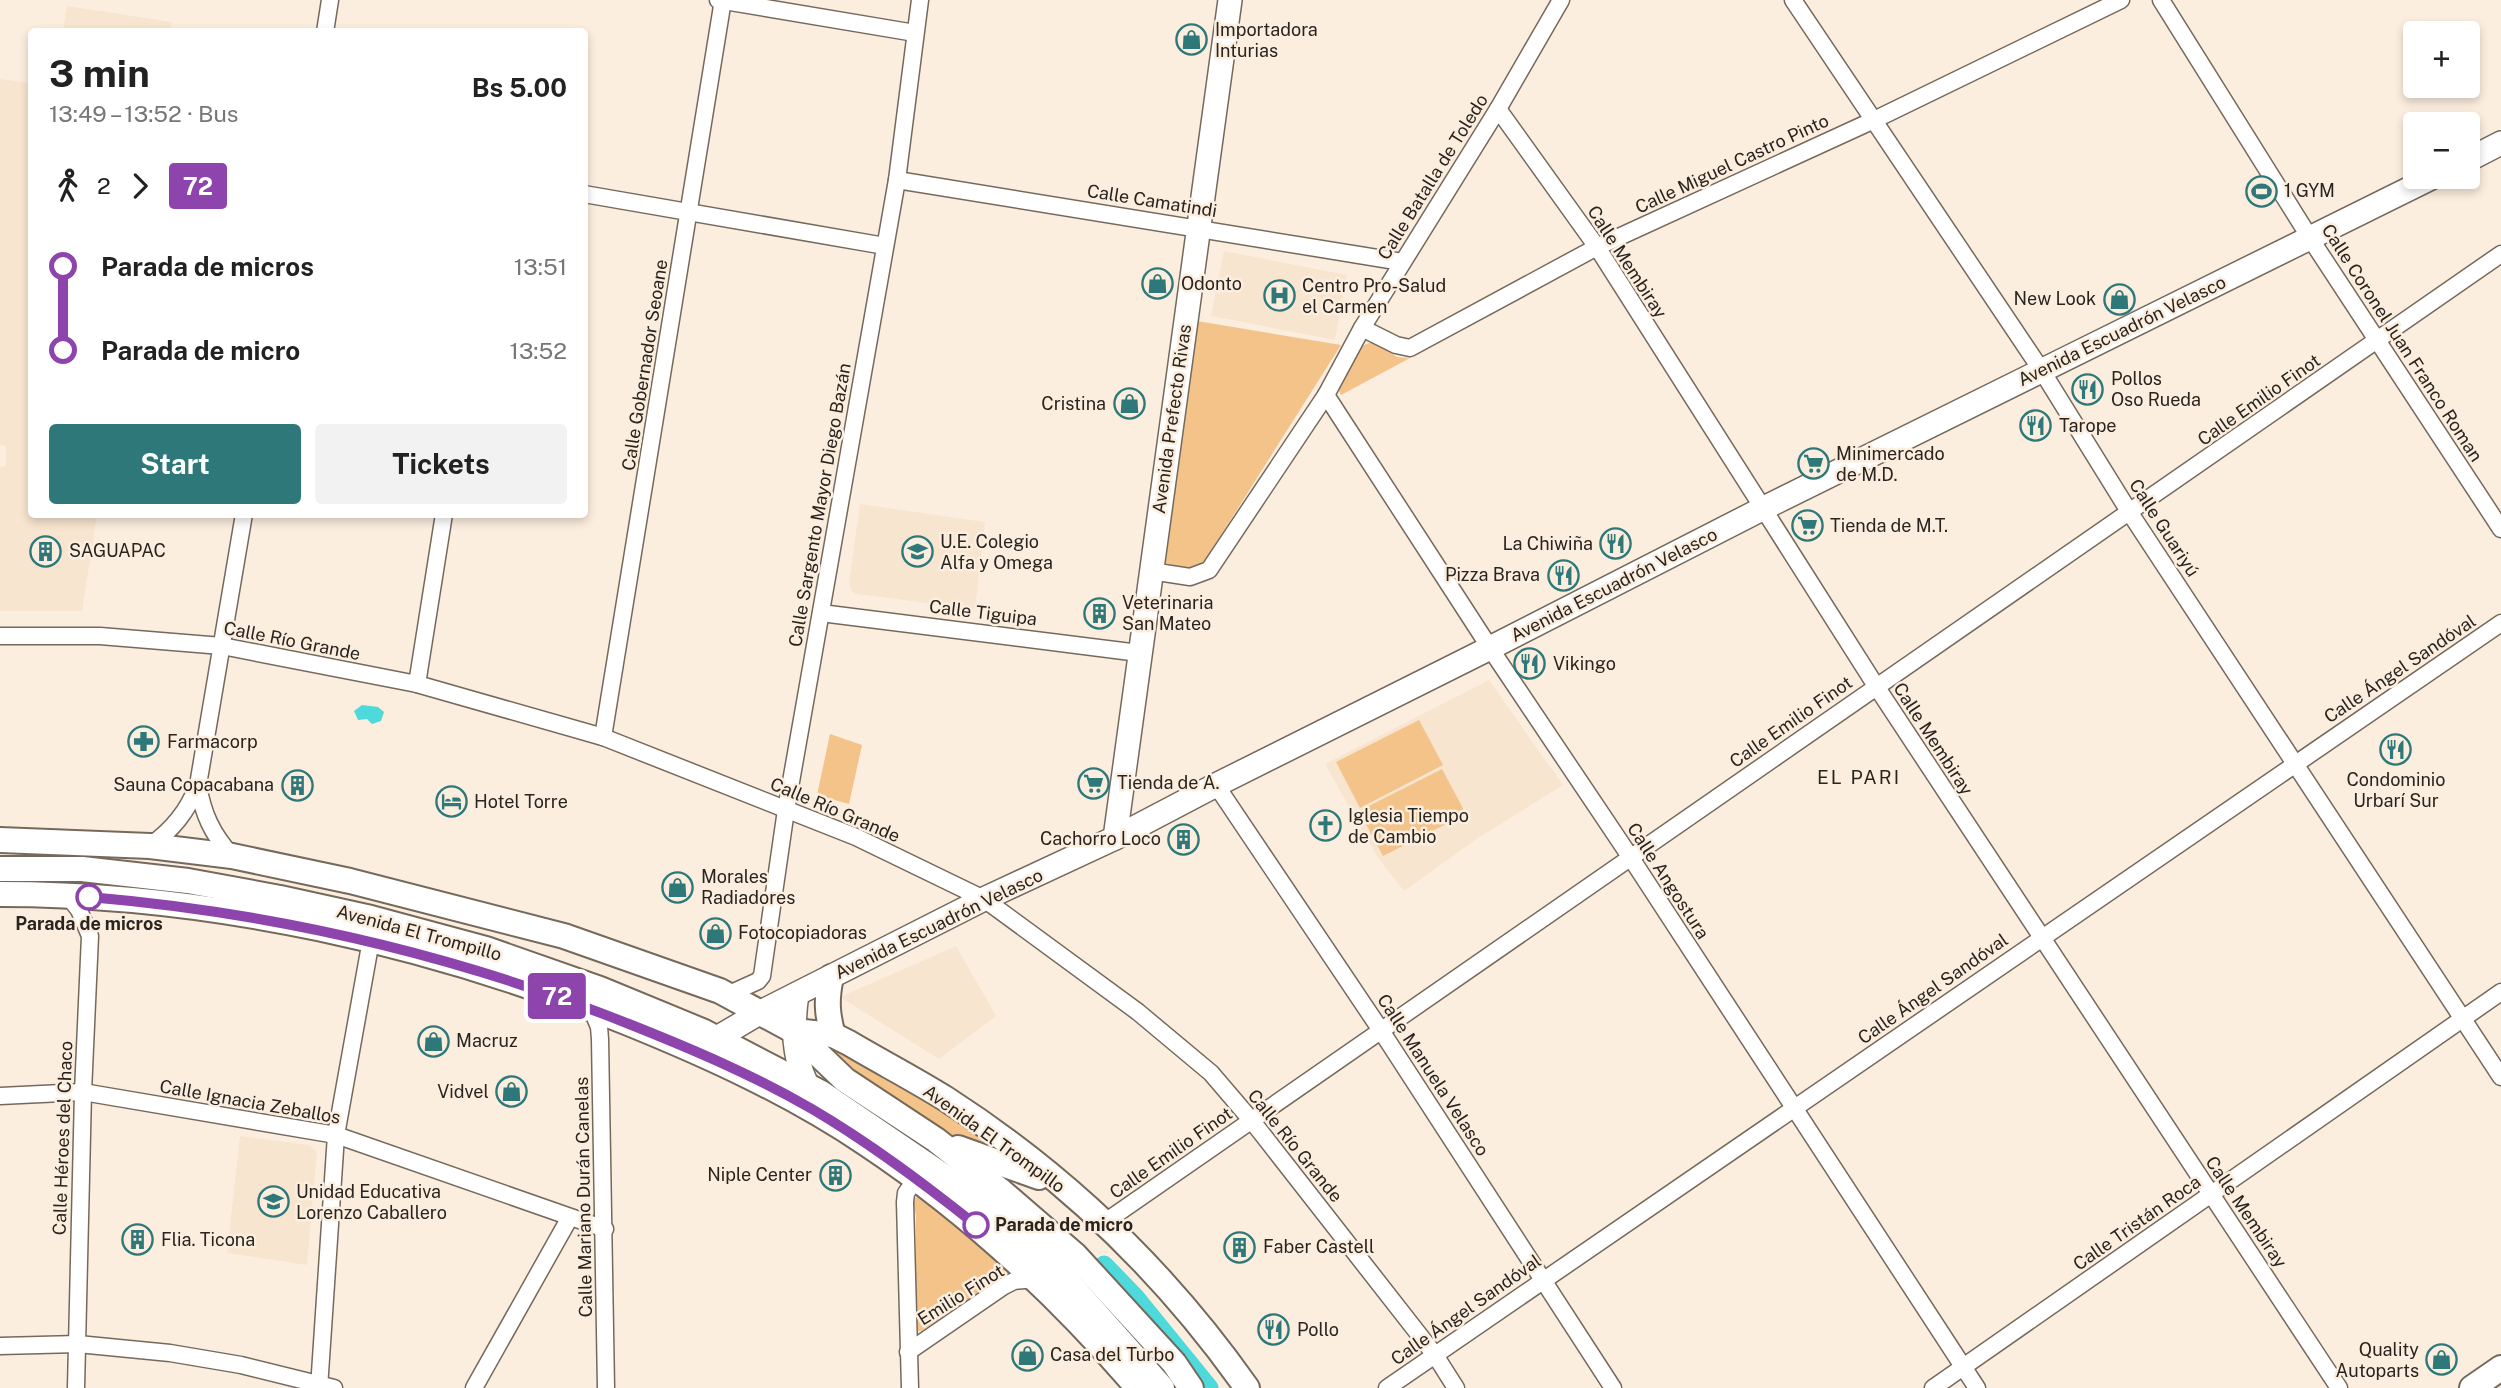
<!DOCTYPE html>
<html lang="en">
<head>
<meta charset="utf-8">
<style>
	:root { --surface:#fff; --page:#f2f2f2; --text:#222; --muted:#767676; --accent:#2f7879 }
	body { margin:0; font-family:"Public Sans",sans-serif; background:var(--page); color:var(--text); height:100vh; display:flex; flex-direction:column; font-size:26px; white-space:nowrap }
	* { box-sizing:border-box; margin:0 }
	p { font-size:23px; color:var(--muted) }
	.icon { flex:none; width:38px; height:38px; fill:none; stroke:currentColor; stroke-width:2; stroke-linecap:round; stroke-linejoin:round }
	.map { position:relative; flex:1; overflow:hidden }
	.details { position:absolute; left:28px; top:28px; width:560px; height:490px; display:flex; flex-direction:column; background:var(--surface); border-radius:7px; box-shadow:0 4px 10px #0003 }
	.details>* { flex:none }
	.badge { padding:0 14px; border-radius:5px; font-size:24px; line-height:46px }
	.buttons { position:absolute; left:2403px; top:21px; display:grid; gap:14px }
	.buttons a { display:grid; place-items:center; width:77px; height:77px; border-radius:7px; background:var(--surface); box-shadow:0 4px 10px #0003; font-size:35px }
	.map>.badge { position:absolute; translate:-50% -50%; box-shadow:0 0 0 4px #fff }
	.legs { display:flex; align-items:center; gap:10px; height:77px; padding:0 21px; font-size:23px }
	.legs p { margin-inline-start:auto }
	.headline { display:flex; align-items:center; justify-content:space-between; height:119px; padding:0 21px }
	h1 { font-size:38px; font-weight:700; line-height:52px }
	.primary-button { display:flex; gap:14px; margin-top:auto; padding:14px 21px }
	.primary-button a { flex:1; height:80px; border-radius:7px; background:var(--accent); color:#fff; font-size:28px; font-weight:700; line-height:80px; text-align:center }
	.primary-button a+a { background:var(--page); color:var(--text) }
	ul { padding:0 21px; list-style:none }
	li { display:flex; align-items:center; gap:24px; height:84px; font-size:26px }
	li i { display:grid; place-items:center; width:10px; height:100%; margin:0 9px; background:currentColor }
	li i::after { content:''; width:18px; height:18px; margin:-9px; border:5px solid; border-radius:50%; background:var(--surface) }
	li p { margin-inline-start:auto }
	li:first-child i { background:linear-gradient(#0000 50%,currentColor 0) }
	li:last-child i { background:linear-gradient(currentColor 50%,#0000 0) }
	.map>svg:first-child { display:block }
	.built { fill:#f8e5cf }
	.green { fill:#f3c389 }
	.water { fill:#4ed9da }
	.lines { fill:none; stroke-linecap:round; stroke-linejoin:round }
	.canal { stroke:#4ed9da; stroke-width:19 }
	.street-casing { stroke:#75695c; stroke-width:19 }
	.secondary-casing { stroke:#75695c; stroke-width:26 }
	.primary-casing { stroke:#75695c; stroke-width:28 }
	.street { stroke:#fff; stroke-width:16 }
	.secondary { stroke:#fff; stroke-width:23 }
	.primary { stroke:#fff; stroke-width:24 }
	.line-1-casing { stroke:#fff; stroke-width:16 }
	.line-1 { stroke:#8e44ad; stroke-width:10 }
	.stop-1-dot { fill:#fff; stroke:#8e44ad; stroke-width:3.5 }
	.labels { text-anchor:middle; stroke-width:5; stroke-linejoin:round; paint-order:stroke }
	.poi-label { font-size:18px; fill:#29241e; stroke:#fceedf; text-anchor:start }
	.street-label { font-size:18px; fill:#29241e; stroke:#fceedf }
	.stop-label { font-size:18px; font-weight:bold; fill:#29241e; stroke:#fceedf }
	.neighbourhood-label { font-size:19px; letter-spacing:2px; fill:#29241e; stroke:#fceedf }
</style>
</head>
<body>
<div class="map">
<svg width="2501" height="1388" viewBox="0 0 2501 1388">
	<rect width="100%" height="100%" fill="#fceedf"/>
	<g class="built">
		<path d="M 67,6 L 172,22 L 170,31 L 63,31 Z"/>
		<path d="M 0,79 L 31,83 L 32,514 L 97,515 L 82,611 L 0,611 L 0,467 L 6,466 L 6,446 L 0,445 Z"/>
		<path d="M 1224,251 L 1347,275 L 1335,340 L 1211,316 Z"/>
		<path d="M 860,504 L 985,522 L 975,609 L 856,594 L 852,591 L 849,582 Z"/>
		<path d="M 1489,680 L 1563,785 L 1475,840 L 1404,891 L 1378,858 L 1325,764 Z"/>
		<path d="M 956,946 L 996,1016 L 939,1059 L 840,997 Z"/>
		<path d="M 240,1136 L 309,1145 L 317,1152 L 307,1265 L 227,1253 Z"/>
	</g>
	<g class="green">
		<path d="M 1197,321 L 1341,345 L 1202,565 L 1187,569 L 1166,563 L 1166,558 Z"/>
		<path d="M 1369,343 L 1375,343 L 1397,357 L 1410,358 L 1341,395 L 1339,391 L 1341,382 L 1362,346 Z"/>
		<path d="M 1419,720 L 1443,765 L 1360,808 L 1336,762 Z"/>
		<path d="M 830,734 L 862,745 L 849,804 L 817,795 Z"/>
		<path d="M 1442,769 L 1466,814 L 1383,856 L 1359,811 Z"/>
		<path d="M 825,1045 L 921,1096 L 994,1144 L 1003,1159 L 939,1132 L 825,1055 Z"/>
		<path d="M 919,1196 L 1016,1273 L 991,1285 L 921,1331 L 917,1331 L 915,1328 L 916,1215 L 912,1200 Z"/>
	</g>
	<path class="water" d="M 362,705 L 378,707 L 384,712 L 381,721 L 372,724 L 367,719 L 358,720 L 354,711 Z"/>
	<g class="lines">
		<path class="canal" d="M 1104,1265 L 1135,1297 L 1209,1388"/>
		<defs>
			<g id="street">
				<path d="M 718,0 L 915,33"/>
				<path d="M 1793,0 L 2042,371 L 2130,513 L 2501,1077"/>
				<path d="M 2161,0 L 2310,238 L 2501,529"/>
				<path d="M 325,32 L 330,0"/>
				<path d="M 1498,109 L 1597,247 L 1876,686 L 2339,1388"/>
				<path d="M 897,180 L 1402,262"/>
				<path d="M 584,194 L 885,246"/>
				<path d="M 1362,328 L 1396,345 L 1410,348 L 1597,247 L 1874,120 L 2121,0"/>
				<path d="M 1326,395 L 1490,648 L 1631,858 L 1977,1388"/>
				<path d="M 1151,571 L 1190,577 L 1209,570 L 1326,395 L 1362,328 L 1498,109 L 1561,0"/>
				<path d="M 821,613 L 1139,653"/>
				<path d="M 0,636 L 100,636 L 222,646 L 417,684 L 603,737 L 856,837 L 984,899 L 1138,1012 L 1211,1073 L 1252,1121 L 1435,1355 L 1456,1388"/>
				<path d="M 417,684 L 444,514"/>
				<path d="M 603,737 L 723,0"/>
				<path d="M 198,785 C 203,814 212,834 232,856"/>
				<path d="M 1216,785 L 1380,1029 L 1613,1388"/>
				<path d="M 150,846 C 173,829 187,812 198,785 L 244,514"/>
				<path d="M 68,896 L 79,910 L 90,936 L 83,1092 L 76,1388"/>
				<path d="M 727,995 L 758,981 L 762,976 L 786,810 L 897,180 L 920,0"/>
				<path d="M 591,1008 L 599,1027 L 600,1039 L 606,1388"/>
				<path d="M 0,1096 L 83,1092 L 336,1135 L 605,1229"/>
				<path d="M 1105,1222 L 2501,254"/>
				<path d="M 0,1346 L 78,1344 L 170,1353 L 241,1365 L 334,1388"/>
				<path d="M 908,1352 L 1004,1286 L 1014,1281 L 1037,1279"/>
				<path d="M 319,1388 L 336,1135 L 371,940"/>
				<path d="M 474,1388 L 569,1219"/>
				<path d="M 910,1388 L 905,1202 L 906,1193 L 917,1178"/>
				<path d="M 1387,1388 L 2501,623"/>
				<path d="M 1933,1388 L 2501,992"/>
			</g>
			<g id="secondary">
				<path d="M 2468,160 L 2501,143"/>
				<path d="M 1115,838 L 1230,0"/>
				<path d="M 797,994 C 792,1026 793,1056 807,1085"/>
				<path d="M 717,1038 L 761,1012 L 984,899 L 1115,838 L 1216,785 L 1490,648 L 1762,509 L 2433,177"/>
			</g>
			<g id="primary">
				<path d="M 0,840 L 150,846 L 232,856 L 350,881 L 564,936 L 720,991 L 794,1031 L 845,1080 L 936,1140 L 1002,1192 L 1075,1255 L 1174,1363 L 1191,1388"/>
				<path d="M 0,869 L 82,869 L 188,881 L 280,898 L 371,918 L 486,949 L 600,989 L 702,1031 L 821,1093 L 986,1205 L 1059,1272 L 1162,1388"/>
				<path d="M 0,894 C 214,894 428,943 626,1022 C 710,1056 791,1093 867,1144 C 969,1212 1058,1295 1138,1388"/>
				<path d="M 831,977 C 826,999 827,1015 833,1035"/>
				<path d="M 794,1031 L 833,1035 L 849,1043 C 881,1062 914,1079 946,1099 C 1064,1175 1166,1273 1247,1388"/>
				<path d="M 958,1148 L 1039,1177"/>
				<path d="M 2472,1388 L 2501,1368"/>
			</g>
		</defs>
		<use href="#street" class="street-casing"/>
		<use href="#secondary" class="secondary-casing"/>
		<use href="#primary" class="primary-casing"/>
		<use href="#street" class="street"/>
		<use href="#secondary" class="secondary"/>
		<use href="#primary" class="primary"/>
	</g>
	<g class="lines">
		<defs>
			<path id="line-1" d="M 89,897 C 278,913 454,954 629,1024 C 692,1049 753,1075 812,1109 C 870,1143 923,1183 976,1225"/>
		</defs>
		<use href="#line-1" class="line-1-casing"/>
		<use href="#line-1" class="line-1"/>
	</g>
	<defs>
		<symbol id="shop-ring" viewBox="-11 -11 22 22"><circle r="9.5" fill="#fceedf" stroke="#2f7879" stroke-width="1.5"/><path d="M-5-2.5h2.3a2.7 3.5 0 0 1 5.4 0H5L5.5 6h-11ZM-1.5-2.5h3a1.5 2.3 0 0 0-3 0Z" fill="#2f7879"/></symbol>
		<symbol id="stadium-ring" viewBox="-11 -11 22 22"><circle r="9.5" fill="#fceedf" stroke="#2f7879" stroke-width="1.5"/><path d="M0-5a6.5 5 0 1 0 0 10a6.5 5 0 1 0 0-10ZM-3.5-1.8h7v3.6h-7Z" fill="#2f7879"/></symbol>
		<symbol id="hospital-ring" viewBox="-11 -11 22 22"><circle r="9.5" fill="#fceedf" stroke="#2f7879" stroke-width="1.5"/><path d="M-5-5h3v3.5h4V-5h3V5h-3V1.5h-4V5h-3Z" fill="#2f7879"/></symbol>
		<symbol id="restaurant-ring" viewBox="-11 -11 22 22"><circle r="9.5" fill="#fceedf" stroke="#2f7879" stroke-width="1.5"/><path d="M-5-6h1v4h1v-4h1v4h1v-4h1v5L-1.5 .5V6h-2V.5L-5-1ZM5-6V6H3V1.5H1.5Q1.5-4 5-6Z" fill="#2f7879"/></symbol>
		<symbol id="supermarket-ring" viewBox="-11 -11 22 22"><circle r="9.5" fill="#fceedf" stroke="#2f7879" stroke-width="1.5"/><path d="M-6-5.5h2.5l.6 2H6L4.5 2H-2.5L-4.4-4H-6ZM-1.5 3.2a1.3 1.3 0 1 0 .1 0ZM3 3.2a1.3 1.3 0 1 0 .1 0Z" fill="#2f7879"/></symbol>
		<symbol id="building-ring" viewBox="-11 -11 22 22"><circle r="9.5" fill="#fceedf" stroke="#2f7879" stroke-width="1.5"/><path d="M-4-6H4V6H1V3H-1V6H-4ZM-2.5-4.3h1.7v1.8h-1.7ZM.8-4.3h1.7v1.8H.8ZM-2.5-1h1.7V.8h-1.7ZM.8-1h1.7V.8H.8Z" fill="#2f7879"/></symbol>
		<symbol id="school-ring" viewBox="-11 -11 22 22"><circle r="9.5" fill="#fceedf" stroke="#2f7879" stroke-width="1.5"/><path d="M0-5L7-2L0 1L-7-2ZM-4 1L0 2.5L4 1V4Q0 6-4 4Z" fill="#2f7879"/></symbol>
		<symbol id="pharmacy-ring" viewBox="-11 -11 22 22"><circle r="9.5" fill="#fceedf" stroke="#2f7879" stroke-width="1.5"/><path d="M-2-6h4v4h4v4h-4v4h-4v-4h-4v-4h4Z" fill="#2f7879"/></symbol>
		<symbol id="hotel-ring" viewBox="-11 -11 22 22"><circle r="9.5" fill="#fceedf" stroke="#2f7879" stroke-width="1.5"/><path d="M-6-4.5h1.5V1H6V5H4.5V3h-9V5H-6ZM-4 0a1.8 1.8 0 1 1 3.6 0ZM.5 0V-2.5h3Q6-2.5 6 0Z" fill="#2f7879"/></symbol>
		<symbol id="church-ring" viewBox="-11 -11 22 22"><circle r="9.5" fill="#fceedf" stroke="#2f7879" stroke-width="1.5"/><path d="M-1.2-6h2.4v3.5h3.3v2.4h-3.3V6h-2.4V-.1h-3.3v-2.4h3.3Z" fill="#2f7879"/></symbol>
	</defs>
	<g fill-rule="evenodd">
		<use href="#shop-ring" x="1174" y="22" width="35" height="35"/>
		<use href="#stadium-ring" x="2244" y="174" width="35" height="35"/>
		<use href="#shop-ring" x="1140" y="266" width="35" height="35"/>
		<use href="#hospital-ring" x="1262" y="278" width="35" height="35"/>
		<use href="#shop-ring" x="2102" y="282" width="35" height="35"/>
		<use href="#restaurant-ring" x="2070" y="372" width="35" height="35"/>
		<use href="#shop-ring" x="1112" y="386" width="35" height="35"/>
		<use href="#restaurant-ring" x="2018" y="408" width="35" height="35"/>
		<use href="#supermarket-ring" x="1796" y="446" width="35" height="35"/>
		<use href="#supermarket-ring" x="1790" y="508" width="35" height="35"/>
		<use href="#restaurant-ring" x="1598" y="526" width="35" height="35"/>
		<use href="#building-ring" x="28" y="534" width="35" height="35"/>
		<use href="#school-ring" x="900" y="534" width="35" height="35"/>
		<use href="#restaurant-ring" x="1546" y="558" width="35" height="35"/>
		<use href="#building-ring" x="1082" y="596" width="35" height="35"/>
		<use href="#restaurant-ring" x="1512" y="646" width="35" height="35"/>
		<use href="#pharmacy-ring" x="126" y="724" width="35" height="35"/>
		<use href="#restaurant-ring" x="2378" y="732" width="35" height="35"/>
		<use href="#supermarket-ring" x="1076" y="766" width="35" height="35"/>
		<use href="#building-ring" x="280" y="768" width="35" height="35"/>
		<use href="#hotel-ring" x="434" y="784" width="35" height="35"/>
		<use href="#church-ring" x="1308" y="808" width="35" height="35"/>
		<use href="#building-ring" x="1166" y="822" width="35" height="35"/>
		<use href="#shop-ring" x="660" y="870" width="35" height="35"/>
		<use href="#shop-ring" x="698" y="916" width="35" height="35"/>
		<use href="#shop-ring" x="416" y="1024" width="35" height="35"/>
		<use href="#shop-ring" x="494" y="1074" width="35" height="35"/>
		<use href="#building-ring" x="818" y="1158" width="35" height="35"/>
		<use href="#school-ring" x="256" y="1184" width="35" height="35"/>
		<use href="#building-ring" x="120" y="1222" width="35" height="35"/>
		<use href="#building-ring" x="1222" y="1230" width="35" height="35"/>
		<use href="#restaurant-ring" x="1256" y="1312" width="35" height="35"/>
		<use href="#shop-ring" x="1010" y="1338" width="35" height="35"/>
		<use href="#shop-ring" x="2424" y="1342" width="35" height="35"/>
	</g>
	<g class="stop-1-dot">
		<circle cx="89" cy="897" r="12"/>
		<circle cx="976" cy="1225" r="12"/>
	</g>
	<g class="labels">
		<g class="poi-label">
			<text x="1215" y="36">Importadora<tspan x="1215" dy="21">Inturias</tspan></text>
			<text x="2284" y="197">1 GYM</text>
			<text x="1181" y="290">Odonto</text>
			<text x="1302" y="292">Centro Pro-Salud<tspan x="1302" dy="21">el Carmen</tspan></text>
			<text x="2096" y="305" text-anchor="end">New Look</text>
			<text x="2111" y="385">Pollos<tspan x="2111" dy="21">Oso Rueda</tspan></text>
			<text x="1106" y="410" text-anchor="end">Cristina</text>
			<text x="2059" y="432">Tarope</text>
			<text x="1836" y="460">Minimercado<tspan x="1836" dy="21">de M.D.</tspan></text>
			<text x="1830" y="532">Tienda de M.T.</text>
			<text x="940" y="548">U.E. Colegio<tspan x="940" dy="21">Alfa y Omega</tspan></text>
			<text x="1593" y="550" text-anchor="end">La Chiwiña</text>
			<text x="69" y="557">SAGUAPAC</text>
			<text x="1540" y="581" text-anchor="end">Pizza Brava</text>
			<text x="1122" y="609">Veterinaria<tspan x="1122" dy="21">San Mateo</tspan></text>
			<text x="1553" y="670">Vikingo</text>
			<text x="167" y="748">Farmacorp</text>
			<text x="2396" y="786" text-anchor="middle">Condominio<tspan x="2396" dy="21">Urbarí Sur</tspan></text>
			<text x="1117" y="789">Tienda de A.</text>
			<text x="274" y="791" text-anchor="end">Sauna Copacabana</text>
			<text x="474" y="808">Hotel Torre</text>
			<text x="1348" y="822">Iglesia Tiempo<tspan x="1348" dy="21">de Cambio</tspan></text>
			<text x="1161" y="845" text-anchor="end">Cachorro Loco</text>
			<text x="701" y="883">Morales<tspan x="701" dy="21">Radiadores</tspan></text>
			<text x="738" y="939">Fotocopiadoras</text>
			<text x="456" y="1047">Macruz</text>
			<text x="489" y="1098" text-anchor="end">Vidvel</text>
			<text x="812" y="1181" text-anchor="end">Niple Center</text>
			<text x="296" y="1198">Unidad Educativa<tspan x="296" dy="21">Lorenzo Caballero</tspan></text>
			<text x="161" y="1246">Flia. Ticona</text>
			<text x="1263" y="1253">Faber Castell</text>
			<text x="1297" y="1336">Pollo</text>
			<text x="2419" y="1356" text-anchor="end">Quality<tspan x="2419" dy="21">Autoparts</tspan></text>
			<text x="1050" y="1361">Casa del Turbo</text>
		</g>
		<g class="street-label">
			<text transform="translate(1732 164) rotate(-25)" y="6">Calle Miguel Castro Pinto</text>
			<text transform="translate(1433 177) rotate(-58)" y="6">Calle Batalla de Toledo</text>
			<text transform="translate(1152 201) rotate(9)" y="6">Calle Camatindi</text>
			<text transform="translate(1627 262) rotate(57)" y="6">Calle Membiray</text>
			<text transform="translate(2122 331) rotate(-26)" y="6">Avenida Escuadrón Velasco</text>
			<text transform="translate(2402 343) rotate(57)" y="6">Calle Coronel Juan Franco Roman</text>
			<text transform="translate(645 365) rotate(-81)" y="6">Calle Gobernador Seoane</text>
			<text transform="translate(2259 400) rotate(-35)" y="6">Calle Emilio Finot</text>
			<text transform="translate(1172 419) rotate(-82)" y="6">Avenida Prefecto Rivas</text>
			<text transform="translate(820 505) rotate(-80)" y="6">Calle Sargento Mayor Diego Bazán</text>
			<text transform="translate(2164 528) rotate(57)" y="6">Calle Guariyú</text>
			<text transform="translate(1614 585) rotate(-27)" y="6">Avenida Escuadrón Velasco</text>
			<text transform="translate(983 613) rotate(7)" y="6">Calle Tiguipa</text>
			<text transform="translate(292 641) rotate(11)" y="6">Calle Río Grande</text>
			<text transform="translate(2400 669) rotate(-34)" y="6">Calle Ángel Sandóval</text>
			<text transform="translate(1791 722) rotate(-35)" y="6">Calle Emilio Finot</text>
			<text transform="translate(1933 739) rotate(57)" y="6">Calle Membiray</text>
			<text transform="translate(835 810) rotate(23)" y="6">Calle Río Grande</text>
			<text transform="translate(1668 881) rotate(57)" y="6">Calle Angostura</text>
			<text transform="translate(939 924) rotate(-26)" y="6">Avenida Escuadrón Velasco</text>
			<text transform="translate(419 933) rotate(15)" y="6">Avenida El Trompillo</text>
			<text transform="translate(1933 989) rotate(-35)" y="6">Calle Ángel Sandóval</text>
			<text transform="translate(1433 1075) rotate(57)" y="6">Calle Manuela Velasco</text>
			<text transform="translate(250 1102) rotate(10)" y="6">Calle Ignacia Zeballos</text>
			<text transform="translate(63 1138) rotate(-88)" y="6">Calle Héroes del Chaco</text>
			<text transform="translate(994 1139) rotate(36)" y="6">Avenida El Trompillo</text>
			<text transform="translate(1295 1146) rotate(51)" y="6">Calle Río Grande</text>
			<text transform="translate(1171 1153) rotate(-35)" y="6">Calle Emilio Finot</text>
			<text transform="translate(584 1197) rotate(-91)" y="6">Calle Mariano Durán Canelas</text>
			<text transform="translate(2246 1212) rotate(56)" y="6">Calle Membiray</text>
			<text transform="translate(2137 1223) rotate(-35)" y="6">Calle Tristán Roca</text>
			<text transform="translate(961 1295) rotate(-32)" y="6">Emilio Finot</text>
			<text transform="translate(1466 1310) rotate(-35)" y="6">Calle Ángel Sandóval</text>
		</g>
		<g class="stop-label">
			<text x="89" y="930">Parada de micros</text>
			<text x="995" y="1231" text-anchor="start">Parada de micro</text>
		</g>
		<g class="neighbourhood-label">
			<text x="1859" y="784">EL PARI</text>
		</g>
	</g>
</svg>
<div class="buttons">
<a>+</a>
<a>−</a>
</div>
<b class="badge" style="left:557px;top:996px;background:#8e44ad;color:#fff">72</b>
<section class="details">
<div class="headline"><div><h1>3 min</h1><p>13:49 – 13:52 · Bus</p></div><b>Bs 5.00</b></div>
<div class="legs"><svg class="icon" aria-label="walk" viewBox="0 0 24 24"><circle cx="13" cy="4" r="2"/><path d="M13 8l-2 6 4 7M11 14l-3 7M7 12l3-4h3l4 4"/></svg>2<svg class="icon" aria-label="forward" viewBox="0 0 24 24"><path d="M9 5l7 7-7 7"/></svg><b class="badge" style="background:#8e44ad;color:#fff">72</b></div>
<ul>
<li><i style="color:#8e44ad"></i><b>Parada de micros</b><p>13:51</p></li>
<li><i style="color:#8e44ad"></i><b>Parada de micro</b><p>13:52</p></li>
</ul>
<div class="primary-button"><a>Start</a><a>Tickets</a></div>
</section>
</div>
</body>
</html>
